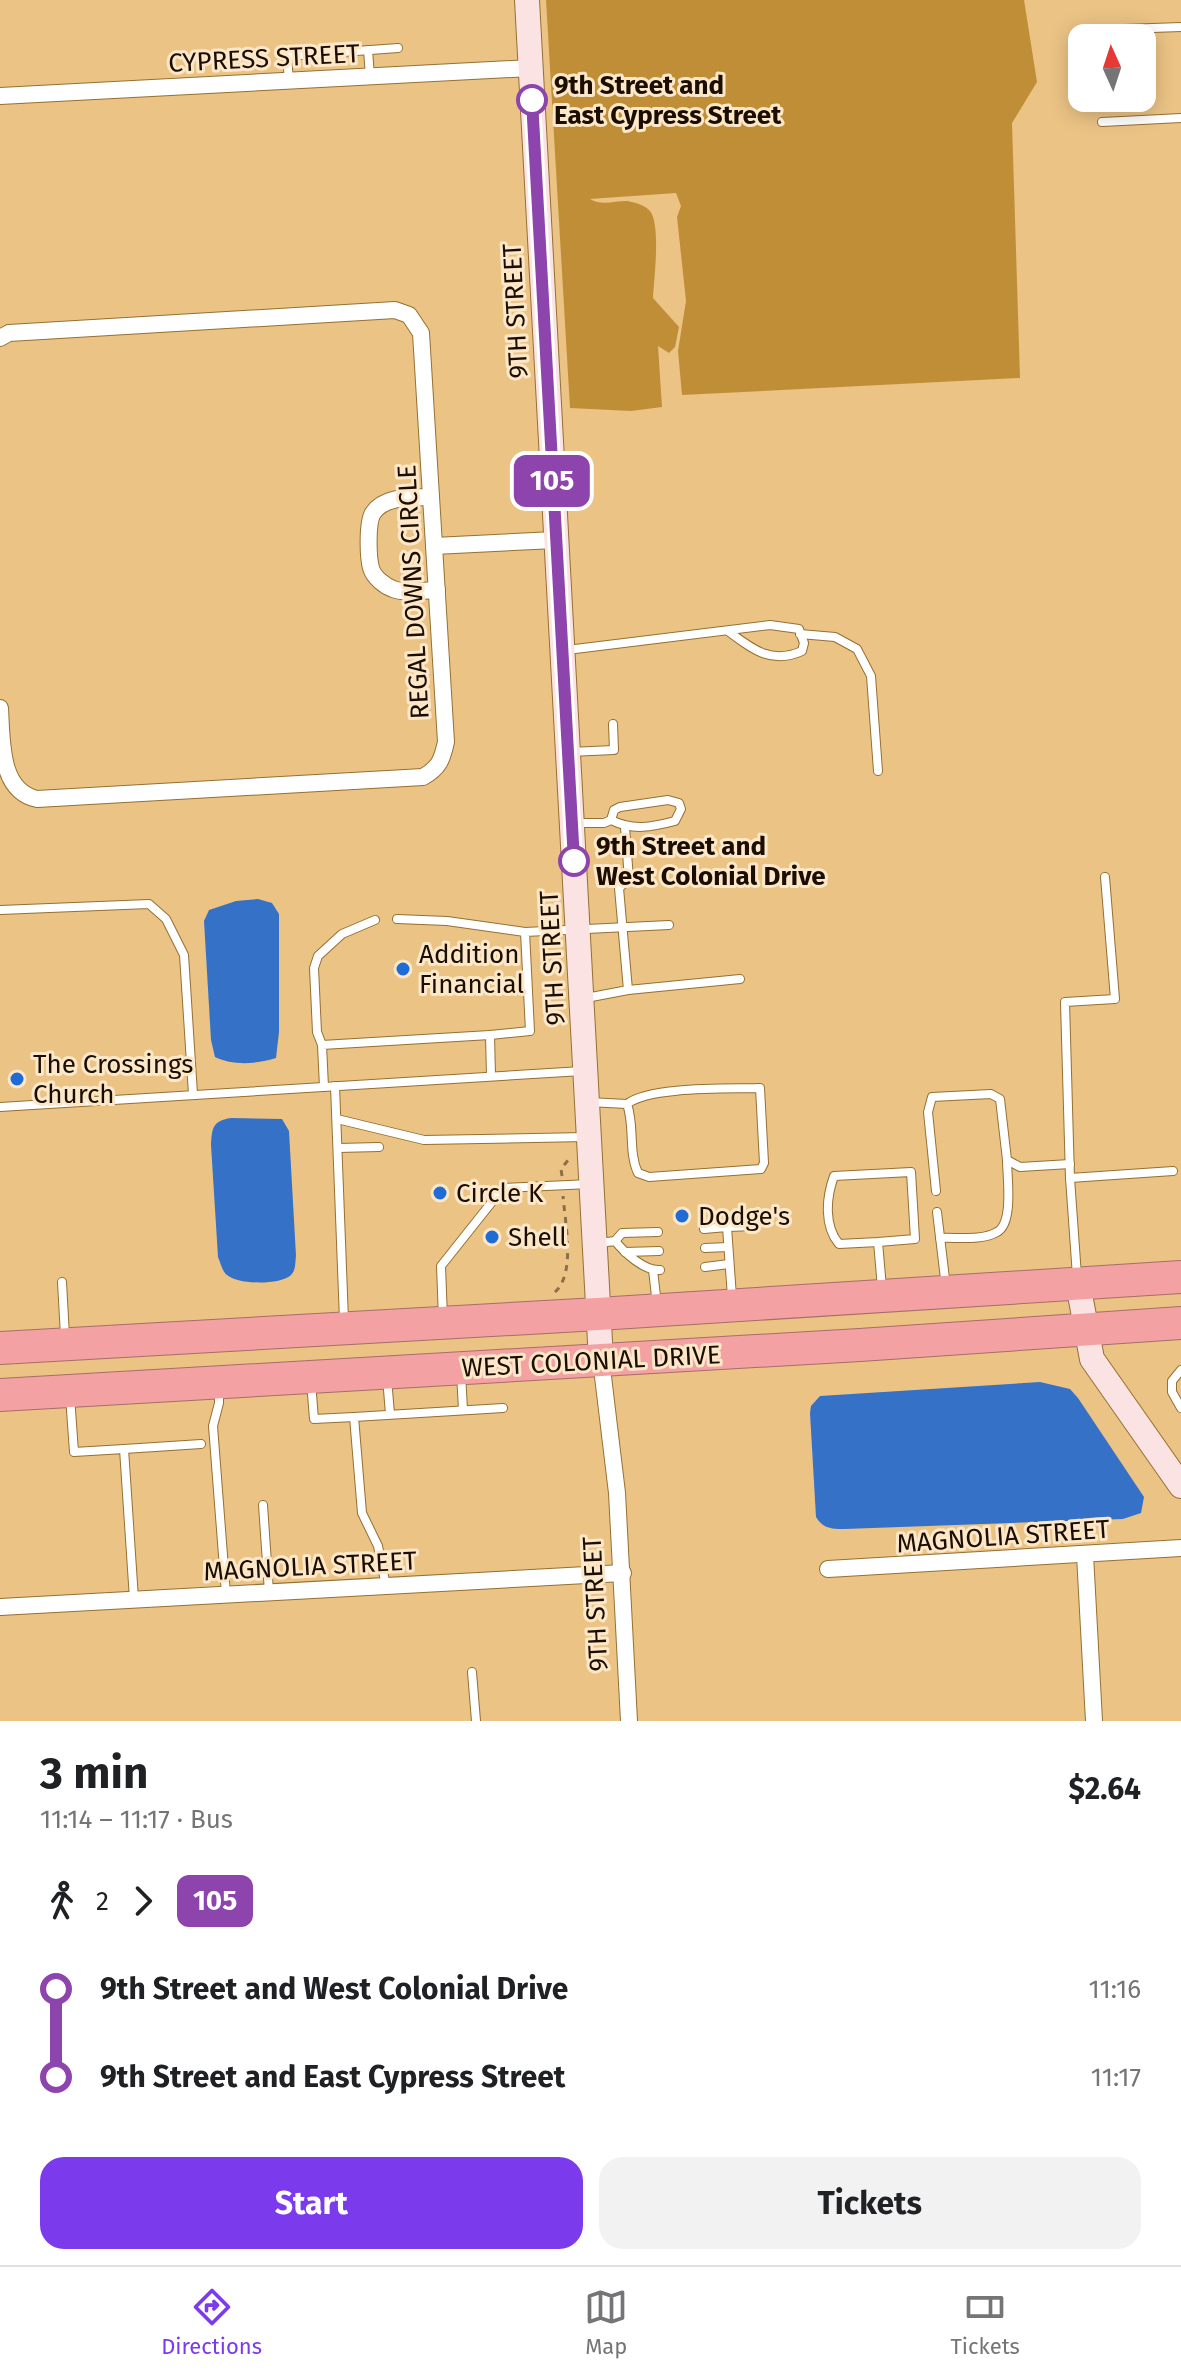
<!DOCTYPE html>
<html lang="en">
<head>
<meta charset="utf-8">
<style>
	:root { --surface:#fff; --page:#f2f2f2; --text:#202124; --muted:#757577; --line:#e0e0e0; --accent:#7c3aed }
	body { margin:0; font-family:"Fira Sans",sans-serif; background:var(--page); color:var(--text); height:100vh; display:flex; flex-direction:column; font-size:30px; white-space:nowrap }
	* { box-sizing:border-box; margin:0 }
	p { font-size:26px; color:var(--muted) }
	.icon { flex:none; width:44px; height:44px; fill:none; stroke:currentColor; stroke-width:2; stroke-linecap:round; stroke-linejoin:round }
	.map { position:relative; height:1721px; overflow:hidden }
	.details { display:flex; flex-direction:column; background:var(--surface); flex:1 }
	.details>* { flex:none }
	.badge { padding:0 16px; border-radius:12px; font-size:28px; line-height:52px }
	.needle { width:52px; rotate:357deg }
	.controls { position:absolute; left:1068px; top:24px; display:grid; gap:16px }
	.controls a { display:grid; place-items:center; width:88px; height:88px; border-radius:16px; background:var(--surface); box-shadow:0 4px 20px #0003; font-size:40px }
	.map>.badge { position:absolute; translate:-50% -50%; box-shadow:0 0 0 4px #fff }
	.legs { display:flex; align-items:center; gap:12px; height:88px; padding:0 40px; font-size:26px }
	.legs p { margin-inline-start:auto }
	.summary { display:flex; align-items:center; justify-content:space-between; height:136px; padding:0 40px }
	h1 { font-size:44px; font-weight:700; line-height:60px }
	.action { display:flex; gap:16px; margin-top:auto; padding:16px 40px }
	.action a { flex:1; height:92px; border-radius:24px; background:var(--accent); color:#fff; font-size:32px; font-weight:700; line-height:92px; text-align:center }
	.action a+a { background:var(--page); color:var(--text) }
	ul { padding:0 40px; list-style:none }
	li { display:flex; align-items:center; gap:28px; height:88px; font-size:30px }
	li i { display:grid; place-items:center; width:12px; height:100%; margin:0 10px; background:currentColor }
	li i::after { content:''; width:20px; height:20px; margin:-10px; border:6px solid; border-radius:50%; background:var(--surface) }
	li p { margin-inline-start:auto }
	li:first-child i { background:linear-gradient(#0000 50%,currentColor 0) }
	li:last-child i { background:linear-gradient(currentColor 50%,#0000 0) }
	.menu { display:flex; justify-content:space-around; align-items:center; height:112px; border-top:2px solid var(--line); background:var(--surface); font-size:22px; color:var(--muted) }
	.menu a { display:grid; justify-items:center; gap:4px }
	.menu .current { color:var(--accent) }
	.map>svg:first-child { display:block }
	.forest { fill:#c08e37 }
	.water { fill:#3671c8 }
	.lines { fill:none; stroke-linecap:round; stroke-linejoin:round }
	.lane-casing { stroke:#957032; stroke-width:10 }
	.street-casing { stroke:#957032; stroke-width:18 }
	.secondary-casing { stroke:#957032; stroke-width:26 }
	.highway-casing { stroke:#a76d6a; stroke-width:34 }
	.path { stroke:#8b6f48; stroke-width:3; stroke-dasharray:6 6; stroke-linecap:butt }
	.lane { stroke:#fff; stroke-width:8 }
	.street { stroke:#fff; stroke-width:16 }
	.secondary { stroke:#fbe3e3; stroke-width:24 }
	.highway { stroke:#f3a1a3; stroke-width:32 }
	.line-1-casing { stroke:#fff; stroke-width:18 }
	.line-1 { stroke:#8e44ad; stroke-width:12 }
	.stop-1-dot { fill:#fff; stroke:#8e44ad; stroke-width:4 }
	.poi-dot { fill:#1f6cd7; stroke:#fce8c9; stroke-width:3 }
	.labels { text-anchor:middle; stroke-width:6; stroke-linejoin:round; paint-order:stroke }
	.street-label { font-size:26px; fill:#1b0d00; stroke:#fce8c9 }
	.stop-label { font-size:26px; font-weight:bold; fill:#1b0d00; stroke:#fce8c9; text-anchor:start }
	.poi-label { font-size:26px; fill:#1b0d00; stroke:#fce8c9; text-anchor:start }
</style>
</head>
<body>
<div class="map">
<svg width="1181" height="1721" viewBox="0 0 1181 1721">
	<rect width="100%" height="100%" fill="#ebc385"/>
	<path class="forest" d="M 546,0 L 1024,0 L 1037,82 L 1012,123 L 1020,378 L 682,395 L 678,351 L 686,301 L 677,217 L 681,206 L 676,193 L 590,199 C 601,206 614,201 627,201 C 634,202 645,205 650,211 C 661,225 654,279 653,298 L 679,327 L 675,347 L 669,353 L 658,346 L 662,407 L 631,411 L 570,408 Z"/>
	<g class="water">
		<path d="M 258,899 L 272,903 L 279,914 L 279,1032 L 276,1058 C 257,1064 233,1066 215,1057 L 211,1040 L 204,921 L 209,910 L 236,901 Z"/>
		<path d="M 231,1118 L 282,1119 L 289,1131 L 296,1256 C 295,1263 296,1270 291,1275 C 281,1285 238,1285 227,1275 C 222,1271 221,1264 218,1257 L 211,1145 C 212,1127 213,1121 231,1118 Z"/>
		<path d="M 1040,1382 L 1070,1389 L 1078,1398 L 1144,1497 L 1141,1513 L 1123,1519 L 845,1529 C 833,1529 823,1529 816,1517 L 810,1413 L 811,1406 L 820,1396 Z"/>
	</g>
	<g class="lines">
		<defs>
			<g id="lane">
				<path d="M 1096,30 L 1181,27"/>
				<path d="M 368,50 L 370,76"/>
				<path d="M 289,81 L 287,56 L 398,48"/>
				<path d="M 1102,122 L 1181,118"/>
				<path d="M 800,634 L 835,637 L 857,649 L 871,676 L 878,771"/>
				<path d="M 567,650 L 770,625 L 799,629 L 804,643 L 802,651 C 771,665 752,649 728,631"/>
				<path d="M 569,752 L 614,750 L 613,724"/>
				<path d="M 573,823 L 604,823 L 611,820 C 633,831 652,827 675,821 L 681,809 L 679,803 L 668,800 L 620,807 L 614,810 L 611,820"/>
				<path d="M 0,910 L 149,904 L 166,919 L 184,955 L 193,1094"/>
				<path d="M 397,919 L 447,921 L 525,932"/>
				<path d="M 628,990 L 740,979"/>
				<path d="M 586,998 L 628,990 L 619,888 L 629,879 L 625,827"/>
				<path d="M 322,1045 L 317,1032 L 314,968 L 318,956 L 342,934 L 375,920"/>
				<path d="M 491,1076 L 490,1035 L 530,1031 L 525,932 L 669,925"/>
				<path d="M 335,1086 L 344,1320"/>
				<path d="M 324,1087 L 322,1045 L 490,1035"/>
				<path d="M 588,1102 L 627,1104 C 635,1126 628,1152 638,1173 L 649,1177 L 761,1169 L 764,1163 L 760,1088 C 729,1089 649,1086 627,1104"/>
				<path d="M 0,1107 L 582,1071"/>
				<path d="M 337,1119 L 424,1140 L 586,1137"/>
				<path d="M 338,1148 L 379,1147"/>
				<path d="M 1070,1178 L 1173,1171"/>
				<path d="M 936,1191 L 928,1112 L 932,1097 L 991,1094 L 1000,1099 L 1007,1160 L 1020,1167 L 1070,1164"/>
				<path d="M 937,1212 L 946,1287"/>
				<path d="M 727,1227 L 756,1226"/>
				<path d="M 704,1229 L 727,1227 L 732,1297"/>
				<path d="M 940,1238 C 956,1237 982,1241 997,1232 C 1014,1223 1007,1177 1007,1160"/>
				<path d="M 615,1241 L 622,1233 L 658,1232"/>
				<path d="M 878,1242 L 839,1244 C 824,1226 826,1198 834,1176 L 911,1172 L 915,1239 L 878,1242 L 882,1288"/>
				<path d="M 599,1243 L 615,1241 C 625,1253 644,1271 660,1270"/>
				<path d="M 705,1248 L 728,1247"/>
				<path d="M 625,1252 L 659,1251"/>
				<path d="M 705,1267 L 729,1264"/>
				<path d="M 653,1270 L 657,1305"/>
				<path d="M 1077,1276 L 1070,1178 L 1065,1002 L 1115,999 L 1105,877"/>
				<path d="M 62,1282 L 65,1336"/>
				<path d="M 443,1318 L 441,1266 L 503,1188 L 590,1184"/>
				<path d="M 1181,1370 L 1172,1381 L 1172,1392 L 1181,1408"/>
				<path d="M 461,1373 L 463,1410"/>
				<path d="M 387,1378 L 390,1414"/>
				<path d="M 311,1382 L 314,1419 L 354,1417"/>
				<path d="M 219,1388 L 219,1403 L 213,1426 L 226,1594"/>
				<path d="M 70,1396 L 74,1452 L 124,1449 L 134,1599"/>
				<path d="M 124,1449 L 201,1444"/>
				<path d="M 263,1505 L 269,1592"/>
				<path d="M 386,1586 L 378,1546 L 362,1513 L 354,1417 L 503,1408"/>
				<path d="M 472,1672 L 476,1721"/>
			</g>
			<g id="street">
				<path d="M 0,96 L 531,68"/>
				<path d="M 0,338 L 9,333 L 395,310 L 409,315 L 421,333 L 446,742 C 442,760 439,768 423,777 L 37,799 C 0,791 2,743 0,708"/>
				<path d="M 431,497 C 413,498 385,495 373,513 C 367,522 368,557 371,568 C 374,578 385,586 393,589 C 405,594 424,590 437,590"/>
				<path d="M 434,546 L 555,540"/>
				<path d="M 601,1360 L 617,1493 L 629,1721"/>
				<path d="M 1085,1555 L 1094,1721"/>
				<path d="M 828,1569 L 1181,1548"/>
				<path d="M 0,1607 L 623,1573"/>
			</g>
			<g id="secondary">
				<path d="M 527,0 L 601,1360"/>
				<path d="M 1078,1284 L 1092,1359 L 1181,1486"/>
			</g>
			<g id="highway">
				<path d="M 0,1348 L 598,1314 L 1181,1277"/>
				<path d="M 0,1395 L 860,1345 L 1181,1323"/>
			</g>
		</defs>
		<use href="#lane" class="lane-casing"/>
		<use href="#street" class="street-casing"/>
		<use href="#secondary" class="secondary-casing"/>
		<use href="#highway" class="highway-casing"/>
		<g class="path">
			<path d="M 562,1176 L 561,1169 L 569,1159"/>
			<path d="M 555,1292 C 576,1273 565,1223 563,1196"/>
		</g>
		<use href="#lane" class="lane"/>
		<use href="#street" class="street"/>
		<use href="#secondary" class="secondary"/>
		<use href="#highway" class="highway"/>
	</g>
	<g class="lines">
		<defs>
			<path id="line-1" d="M 532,100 L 574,861"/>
		</defs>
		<use href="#line-1" class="line-1-casing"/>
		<use href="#line-1" class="line-1"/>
	</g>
	<g class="stop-1-dot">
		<circle cx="532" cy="100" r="14"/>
		<circle cx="574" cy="861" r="14"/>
	</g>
	<g class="poi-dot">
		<circle cx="403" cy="969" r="8"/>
		<circle cx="17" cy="1079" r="8"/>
		<circle cx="440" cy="1193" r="8"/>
		<circle cx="682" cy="1216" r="8"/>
		<circle cx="492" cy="1237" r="8"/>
	</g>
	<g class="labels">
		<g class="street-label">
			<text transform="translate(264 58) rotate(-3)" y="9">CYPRESS STREET</text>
			<text transform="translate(515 311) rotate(-93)" y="9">9TH STREET</text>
			<text transform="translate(413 592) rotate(-93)" y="9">REGAL DOWNS CIRCLE</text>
			<text transform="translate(552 958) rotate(-93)" y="9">9TH STREET</text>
			<text transform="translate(591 1361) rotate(-3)" y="9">WEST COLONIAL DRIVE</text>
			<text transform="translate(1003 1536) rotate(-4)" y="9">MAGNOLIA STREET</text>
			<text transform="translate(310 1566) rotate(-3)" y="9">MAGNOLIA STREET</text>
			<text transform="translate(595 1604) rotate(-93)" y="9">9TH STREET</text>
		</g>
		<g class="stop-label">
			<text x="554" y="94">9th Street and<tspan x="554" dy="30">East Cypress Street</tspan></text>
			<text x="596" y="855">9th Street and<tspan x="596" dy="30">West Colonial Drive</tspan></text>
		</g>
		<g class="poi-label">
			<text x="419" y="963">Addition<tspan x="419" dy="30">Financial</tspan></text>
			<text x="33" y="1073">The Crossings<tspan x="33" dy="30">Church</tspan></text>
			<text x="456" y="1202">Circle K</text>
			<text x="698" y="1225">Dodge's</text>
			<text x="508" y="1246">Shell</text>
		</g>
	</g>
</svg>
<div class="controls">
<a><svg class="needle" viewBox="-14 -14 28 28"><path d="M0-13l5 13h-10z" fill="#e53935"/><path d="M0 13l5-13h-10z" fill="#757577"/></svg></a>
</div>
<b class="badge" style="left:552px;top:481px;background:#8e44ad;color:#fff">105</b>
</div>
<section class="details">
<div class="summary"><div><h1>3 min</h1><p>11:14 – 11:17 · Bus</p></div><b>$2.64</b></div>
<div class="legs"><svg class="icon" aria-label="walk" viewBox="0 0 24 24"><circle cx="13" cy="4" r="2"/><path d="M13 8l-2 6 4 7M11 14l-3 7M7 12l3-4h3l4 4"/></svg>2<svg class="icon" aria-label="forward" viewBox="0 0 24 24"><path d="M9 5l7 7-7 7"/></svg><b class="badge" style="background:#8e44ad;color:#fff">105</b></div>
<ul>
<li><i style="color:#8e44ad"></i><b>9th Street and West Colonial Drive</b><p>11:16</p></li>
<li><i style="color:#8e44ad"></i><b>9th Street and East Cypress Street</b><p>11:17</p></li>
</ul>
<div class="action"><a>Start</a><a>Tickets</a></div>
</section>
<nav class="menu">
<a class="current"><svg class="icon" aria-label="directions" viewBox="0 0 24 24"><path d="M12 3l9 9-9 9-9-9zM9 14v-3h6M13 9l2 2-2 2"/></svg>Directions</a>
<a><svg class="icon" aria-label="map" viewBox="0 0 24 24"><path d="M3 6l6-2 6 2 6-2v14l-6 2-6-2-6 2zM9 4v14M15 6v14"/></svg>Map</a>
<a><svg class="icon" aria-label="tickets" viewBox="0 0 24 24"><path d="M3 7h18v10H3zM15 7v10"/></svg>Tickets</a>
</nav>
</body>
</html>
